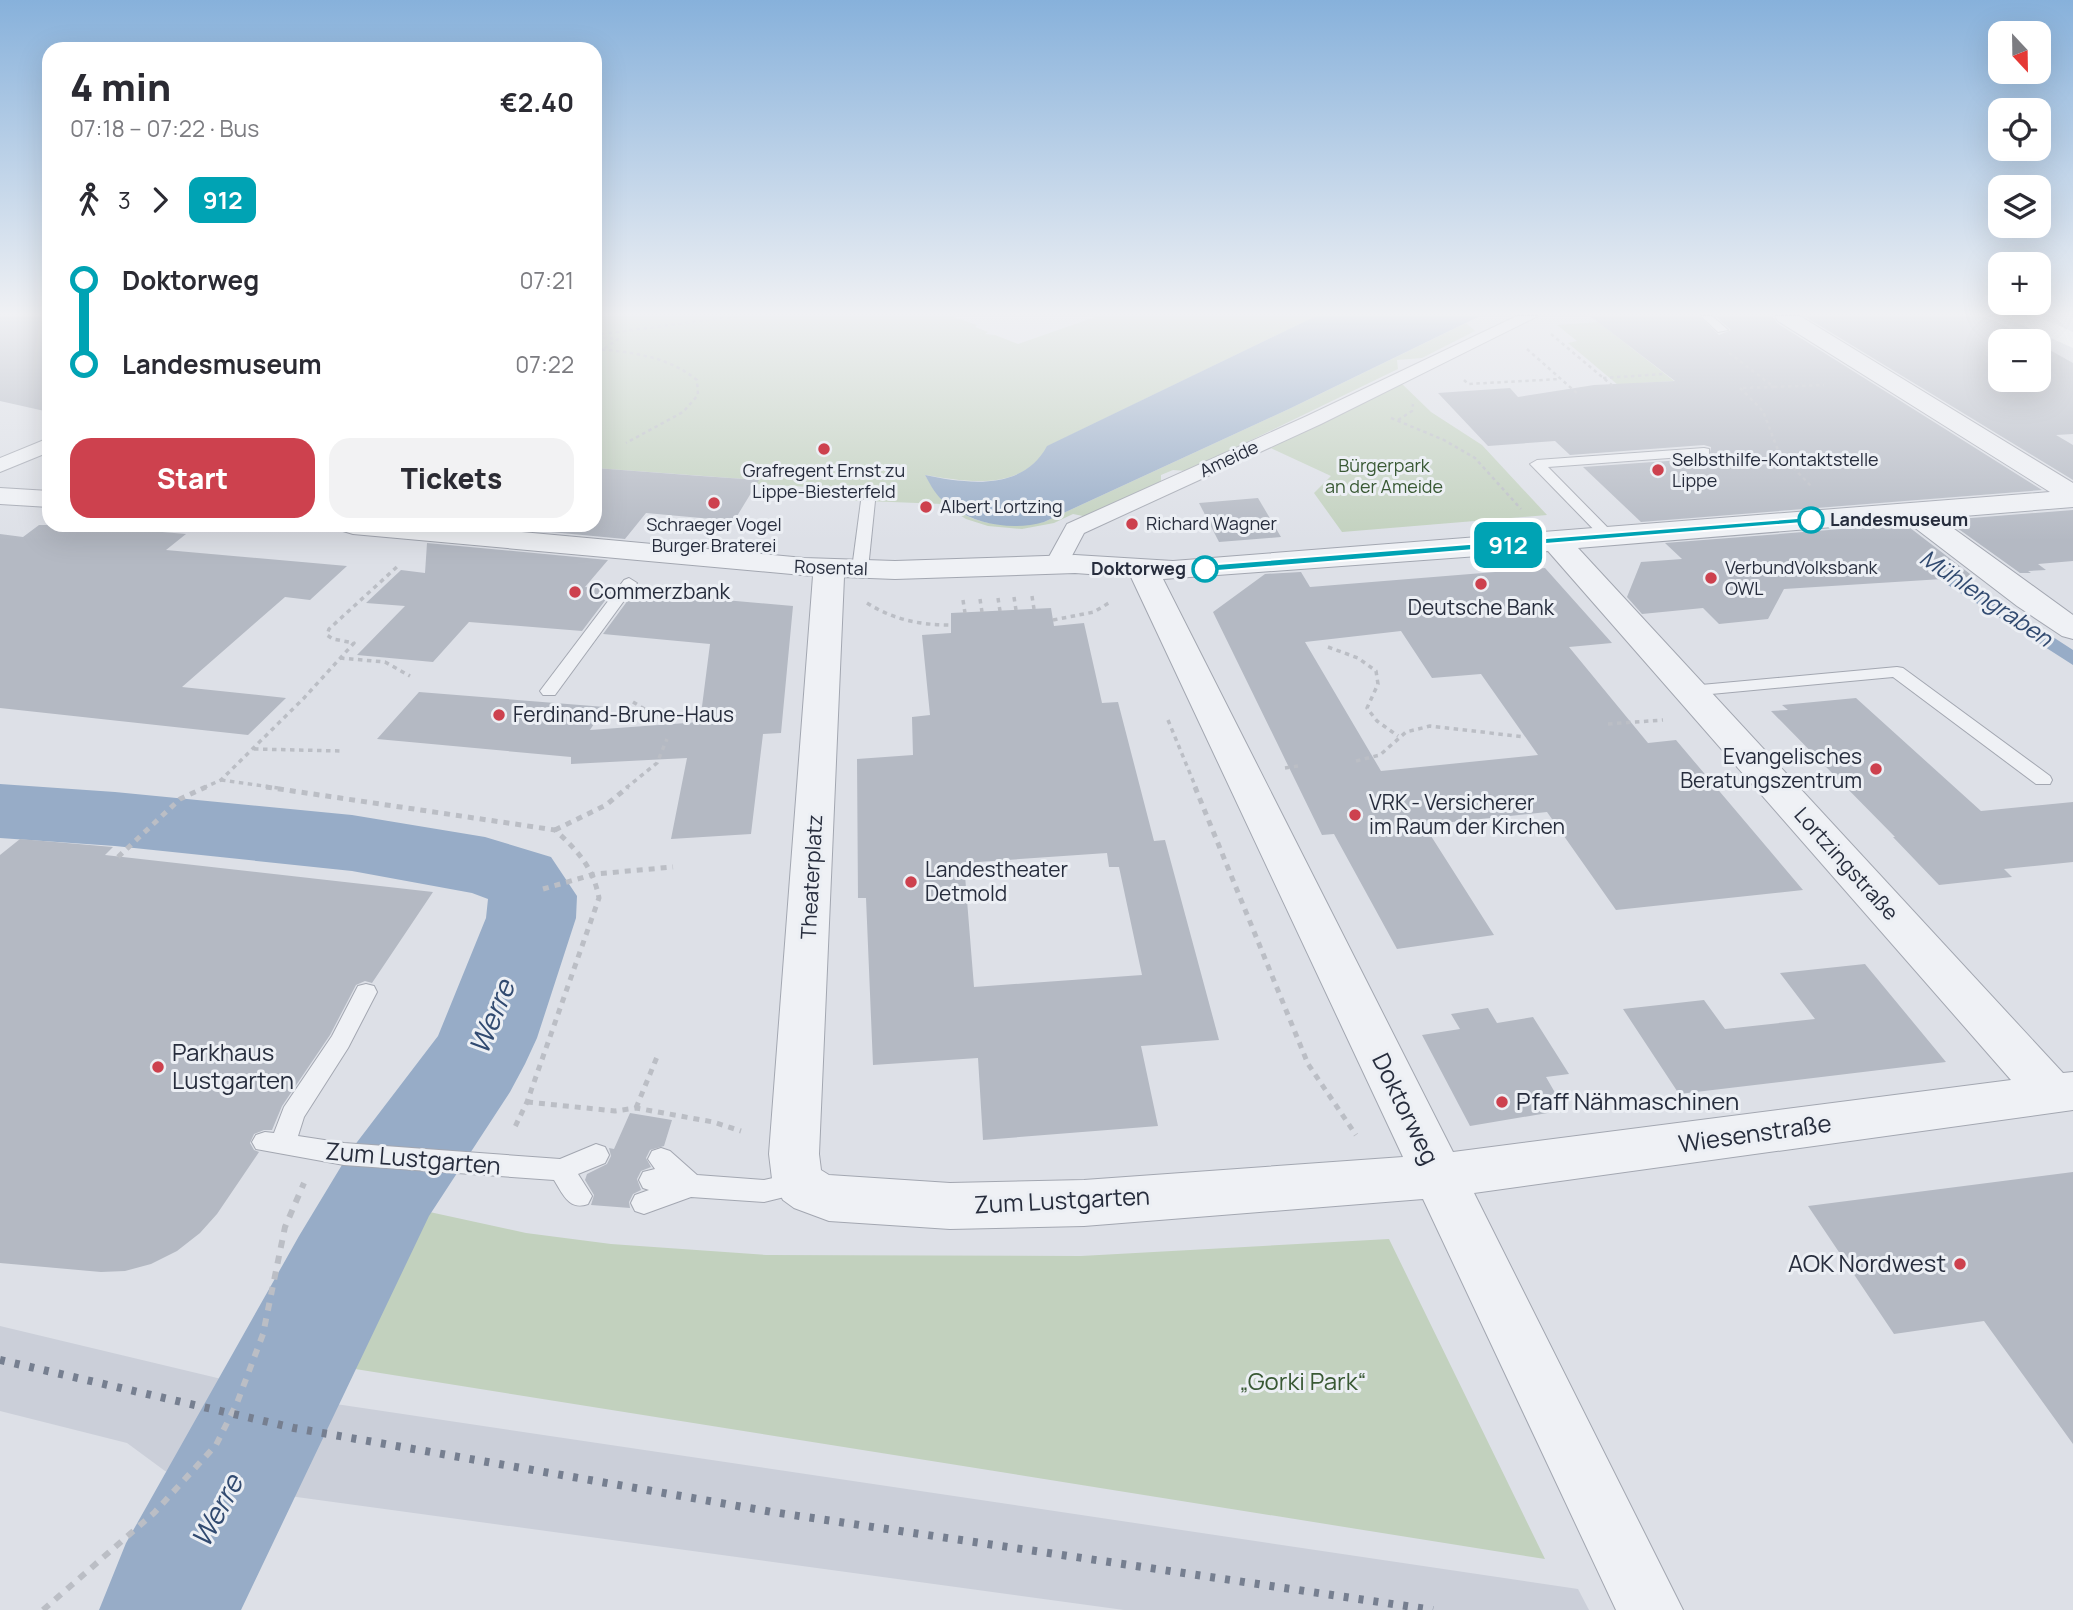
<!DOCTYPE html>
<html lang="en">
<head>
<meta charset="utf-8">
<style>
	:root { --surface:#fff; --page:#f2f2f3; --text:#2b2b33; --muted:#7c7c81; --accent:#cd414e }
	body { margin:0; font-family:Manrope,sans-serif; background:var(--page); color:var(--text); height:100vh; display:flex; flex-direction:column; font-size:26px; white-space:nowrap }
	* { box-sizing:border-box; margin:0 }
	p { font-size:23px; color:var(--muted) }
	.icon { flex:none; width:38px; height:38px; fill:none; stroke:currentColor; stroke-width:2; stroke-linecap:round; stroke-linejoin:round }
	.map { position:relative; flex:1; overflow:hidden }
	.side { position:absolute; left:42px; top:42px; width:560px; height:490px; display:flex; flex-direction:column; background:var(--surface); border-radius:21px; box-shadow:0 7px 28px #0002 }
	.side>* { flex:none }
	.badge { padding:0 14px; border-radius:10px; font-size:24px; line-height:46px }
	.needle { width:46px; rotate:158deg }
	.tools { position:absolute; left:1988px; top:21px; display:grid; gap:14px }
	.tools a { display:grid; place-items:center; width:63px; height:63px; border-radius:14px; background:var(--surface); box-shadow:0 7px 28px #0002; font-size:35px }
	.map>.badge { position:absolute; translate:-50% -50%; box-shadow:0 0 0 4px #fff }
	.legs { display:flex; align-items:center; gap:10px; height:77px; padding:0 28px; font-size:23px }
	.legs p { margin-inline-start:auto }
	.overview { display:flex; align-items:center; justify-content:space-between; height:119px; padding:0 28px }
	h1 { font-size:38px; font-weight:800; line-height:52px }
	.cta { display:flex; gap:14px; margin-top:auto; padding:14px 28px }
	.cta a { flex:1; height:80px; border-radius:21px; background:var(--accent); color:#fff; font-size:28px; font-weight:800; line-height:80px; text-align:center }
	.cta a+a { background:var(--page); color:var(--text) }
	ul { padding:0 28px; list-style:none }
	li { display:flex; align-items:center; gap:24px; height:84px; font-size:26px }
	li i { display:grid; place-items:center; width:10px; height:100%; margin:0 9px; background:currentColor }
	li i::after { content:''; width:18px; height:18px; margin:-9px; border:5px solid; border-radius:50%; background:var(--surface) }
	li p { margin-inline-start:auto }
	li:first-child i { background:linear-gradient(#0000 50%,currentColor 0) }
	li:last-child i { background:linear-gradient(currentColor 50%,#0000 0) }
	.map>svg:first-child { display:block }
	.built { fill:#cbcfd9 }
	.green { fill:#c2d1be }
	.water { fill:#97acc7 }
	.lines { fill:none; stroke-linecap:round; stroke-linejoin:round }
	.river { fill:#97acc7; fill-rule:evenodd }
	.building { fill:#b4b9c3; fill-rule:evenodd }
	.service-casing { stroke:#a3a7b1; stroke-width:2 }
	.pedestrian-casing { stroke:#a3a7b1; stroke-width:2 }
	.minor-casing { stroke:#a3a7b1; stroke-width:2 }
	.path-far3 { stroke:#bbbec5; stroke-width:2.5; stroke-dasharray:3.5 3.5; stroke-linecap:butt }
	.path-far2 { stroke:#bbbec5; stroke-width:3.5; stroke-dasharray:4.5 4.5; stroke-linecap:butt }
	.path-far1 { stroke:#bbbec5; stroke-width:5; stroke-dasharray:6 6; stroke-linecap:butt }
	.path { stroke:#bbbec5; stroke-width:6; stroke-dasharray:8 8; stroke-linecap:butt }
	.service { fill:#eff1f5; fill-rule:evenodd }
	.pedestrian { fill:#eff1f5; fill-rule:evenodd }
	.minor { fill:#eff1f5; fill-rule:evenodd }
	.secondary { fill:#fff; fill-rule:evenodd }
	.rail { stroke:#767f90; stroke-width:8; stroke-dasharray:5 10; stroke-linecap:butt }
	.line-1 { fill:#00a3b4; stroke:#fff; stroke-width:2 }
	.poi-dot { fill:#cd414e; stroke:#eceff4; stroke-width:2.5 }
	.stop-1-dot { fill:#fff; stroke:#00a3b4; stroke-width:3.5 }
	.labels { text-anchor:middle; stroke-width:6; stroke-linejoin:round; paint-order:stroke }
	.far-street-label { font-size:18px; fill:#272d3d; stroke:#eceff4 }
	.far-poi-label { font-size:18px; fill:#272d3d; stroke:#eceff4; text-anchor:start }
	.far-park-label { font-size:18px; fill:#395934; stroke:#eceff4 }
	.far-stop-label { font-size:18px; font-weight:bold; fill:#272d3d; stroke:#eceff4; text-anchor:start }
	.poi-label { font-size:21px; fill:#272d3d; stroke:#eceff4; text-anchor:start }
	.street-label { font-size:21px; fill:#272d3d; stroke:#eceff4 }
	.water-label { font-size:23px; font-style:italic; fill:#314a70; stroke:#eceff4 }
	.near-poi-label { font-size:24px; fill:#272d3d; stroke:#eceff4; text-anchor:start }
	.near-street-label { font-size:24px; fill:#272d3d; stroke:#eceff4 }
	.near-park-label { font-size:24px; fill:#395934; stroke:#eceff4 }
	.near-water-label { font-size:28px; font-style:italic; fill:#314a70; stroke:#eceff4 }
</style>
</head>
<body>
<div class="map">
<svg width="2073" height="1610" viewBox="0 0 2073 1610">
	<rect width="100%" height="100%" fill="#dde0e7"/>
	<path class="built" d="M 0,1326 L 309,1400 L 1578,1589 L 1589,1610 L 1124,1610 L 260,1492 L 165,1471 L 127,1443 L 0,1411 Z"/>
	<g class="green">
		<path d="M 595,316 L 951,316 L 977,325 L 975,327 L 988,332 L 985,334 L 995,335 L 1018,344 L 1098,316 L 1316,316 L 1048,446 C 1022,492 969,482 925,475 C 954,523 992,530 1044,522 L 1291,408 L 1466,323 L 1475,331 L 1422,358 L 1397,360 L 1398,369 L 1187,471 L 1173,470 L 1161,475 L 1161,483 L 1088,517 L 1073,514 L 1054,523 L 1022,529 L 988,526 L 966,519 L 942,504 L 842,500 L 844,495 L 806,493 L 809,487 L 756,484 L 758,480 L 595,468 Z"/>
		<path d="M 1598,322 L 1674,381 L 1639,383 L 1624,390 L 1568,343 L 1577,341 L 1557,325 Z"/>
		<path d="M 1398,380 L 1431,412 L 1482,445 L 1547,515 L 1342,532 L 1314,493 L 1331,476 L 1262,444 Z"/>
		<path d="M 425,1211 L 526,1233 L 611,1244 L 766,1255 L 1081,1256 L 1389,1239 L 1545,1559 L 349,1368 Z"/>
	</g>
	<g class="water">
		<path d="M 1316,316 L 1480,316 L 1291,408 L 1044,522 C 1009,532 967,523 940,498 C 934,492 929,482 925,475 C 968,484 1023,491 1047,446 Z"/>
		<path d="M 1909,539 L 1965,580 L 2073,650 L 2073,665 L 1940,580 L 1889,540 Z"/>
	</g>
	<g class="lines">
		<path class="river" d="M 0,784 L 115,792 L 352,815 L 485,837 L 551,857 L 577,896 L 576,918 L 537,1038 L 525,1064 L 510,1092 L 429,1216 L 241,1610 L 99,1610 L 126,1543 L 299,1236 L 351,1150 L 438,1036 L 486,918 L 488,899 L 472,893 L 352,871 L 115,846 L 0,838 Z"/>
	</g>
	<g class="building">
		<path d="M 0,316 L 49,316 L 49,412 L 0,401 Z"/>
		<path d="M 1590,316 L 1699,316 L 1719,335 L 1731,330 L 1715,316 L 1772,316 L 1777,323 L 2042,490 L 1641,522 L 1583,467 L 1709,458 L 1711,447 L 1704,445 L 1570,455 L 1555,441 L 1488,446 L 1438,393 L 1510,388 L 1518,397 L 1594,385 L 1675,381 Z"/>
		<path d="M 1804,316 L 1979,316 L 1991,319 L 2033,341 L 2000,341 L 2000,380 L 2039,380 L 2039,344 L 2073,363 L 2073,434 L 2056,435 L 2073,445 L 2073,480 Z"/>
		<path d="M 595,468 L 701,476 L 759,480 L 734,521 L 646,513 L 625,539 L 476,525 L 595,525 Z"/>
		<path d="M 1258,498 L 1281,537 L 1219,542 L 1199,503 Z"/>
		<path d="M 2073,510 L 2073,561 L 2038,564 L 2046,570 L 2028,571 L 2031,573 L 2020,573 L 1946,520 Z"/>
		<path d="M 1905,524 L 1974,577 L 1784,589 L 1768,619 L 1719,624 L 1703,608 L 1642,614 L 1627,597 L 1641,562 L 1682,559 L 1665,543 Z"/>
		<path d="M 39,525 L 80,525 L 186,534 L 166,550 L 347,566 L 310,600 L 285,597 L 182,687 L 286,698 L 248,735 L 0,708 L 0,534 L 23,537 Z"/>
		<path d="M 427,543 L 608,560 L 585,587 L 613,590 L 582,631 L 469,622 L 433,662 L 357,655 L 405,606 L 366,603 L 401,570 L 425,573 Z"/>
		<path d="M 1545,568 L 1612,643 L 1569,647 L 1648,743 L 1676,740 L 1803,890 L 1616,910 L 1547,812 L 1424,825 L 1494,935 L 1397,949 L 1334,834 L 1322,835 L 1213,612 L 1265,574 L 1301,572 L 1310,587 ZM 1401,631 L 1432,678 L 1481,674 L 1538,755 L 1381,771 L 1305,642 Z"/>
		<path d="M 634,592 L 793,606 L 781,733 L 763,734 L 751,834 L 671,839 L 687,758 L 571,764 L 571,757 L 377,739 L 419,692 L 605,707 L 590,730 L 700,722 L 710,644 L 603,634 Z"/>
		<path d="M 1051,608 L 1054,626 L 1084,623 L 1102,703 L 1118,702 L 1154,841 L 1165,840 L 1219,1040 L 1141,1046 L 1158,1126 L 983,1140 L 978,1058 L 873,1065 L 866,898 L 858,898 L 857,759 L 913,755 L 912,717 L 930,715 L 922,635 L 951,633 L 951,613 ZM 1107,853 L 1109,867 L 1119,867 L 1142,975 L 974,987 L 964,863 Z"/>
		<path d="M 1856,698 L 1981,811 L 2073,802 L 2073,862 L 2004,869 L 2012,877 L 1939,885 L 1893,837 L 1895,837 L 1771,711 L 1788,710 L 1782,705 Z"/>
		<path d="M 20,839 L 113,847 L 105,855 L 433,892 L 372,983 L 365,981 L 356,985 L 330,1035 L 282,1106 L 272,1130 L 264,1130 L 254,1134 L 250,1143 L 254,1150 L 259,1152 L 217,1214 L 200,1233 L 177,1251 L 151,1264 L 125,1271 L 101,1272 L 0,1263 L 0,855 Z"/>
		<path d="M 1865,964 L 1946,1062 L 1679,1094 L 1623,1009 L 1704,1000 L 1725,1029 L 1815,1019 L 1780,973 Z"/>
		<path d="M 1488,1008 L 1497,1023 L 1533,1017 L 1569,1074 L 1546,1077 L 1565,1110 L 1470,1126 L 1422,1035 L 1460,1029 L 1451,1014 Z"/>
		<path d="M 630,1113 L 672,1120 L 664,1146 L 650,1150 L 646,1158 L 651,1167 L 641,1171 L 637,1179 L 641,1190 L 633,1194 L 629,1202 L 630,1208 L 591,1205 L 594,1195 L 585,1180 L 587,1174 L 607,1164 L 611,1156 L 609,1148 L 614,1149 Z"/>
		<path d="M 2073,1172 L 2073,1444 L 1984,1321 L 1894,1334 L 1808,1206 Z"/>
	</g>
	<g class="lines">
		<defs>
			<g id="service">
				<path d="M 1701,316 L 1712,316 L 1728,330 L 1718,332 Z"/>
				<path d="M 1704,448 L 1709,449 L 1709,455 L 1548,467 L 1614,534 L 1616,537 L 1614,540 L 1604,540 L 1530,464 L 1537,460 Z"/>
				<path d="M 868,497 L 875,501 L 868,569 L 860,574 L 852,569 L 861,501 Z"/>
				<path d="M 629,578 L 637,583 L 555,695 L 543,695 L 540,691 L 543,687 L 624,580 Z"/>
				<path d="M 1897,667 L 1903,668 L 2050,776 L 2052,780 L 2050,784 L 2036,784 L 1893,677 L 1690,696 L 1681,691 L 1690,686 Z"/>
				<path d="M 366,984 L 374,986 L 377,992 L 348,1048 L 304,1117 L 298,1136 L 344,1143 L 560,1159 L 596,1144 L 605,1147 L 609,1155 L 605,1163 L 578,1174 L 592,1196 L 588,1204 C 569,1211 563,1194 554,1180 L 344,1165 L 256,1149 L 252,1142 L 256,1135 L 265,1132 L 274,1133 L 284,1107 L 332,1036 L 358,986 Z"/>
				<path d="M 661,1148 L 670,1151 L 697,1175 L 764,1180 L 800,1172 L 809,1175 L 813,1183 L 809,1191 L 764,1202 L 691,1197 L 644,1214 L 635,1211 L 631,1203 L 635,1195 L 649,1190 L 643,1188 L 639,1180 L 643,1172 L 655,1169 L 648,1159 L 652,1151 Z"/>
			</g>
			<g id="pedestrian">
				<path d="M 1517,316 L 1538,316 L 1321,424 L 1084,533 L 1065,569 L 1049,569 L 1045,564 L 1067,524 L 1307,416 Z"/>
				<path d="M 49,438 L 49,452 L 0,472 L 0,458 Z"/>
			</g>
			<g id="minor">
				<path d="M 1775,316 L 1800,316 L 2073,483 L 2073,507 L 1939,518 L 2073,615 L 2073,639 L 2062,636 L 2017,606 L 1906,521 L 1578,548 L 2063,1073 L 2073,1072 L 2073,1110 L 1474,1193 L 1683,1610 L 1616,1610 L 1423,1199 L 1084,1226 L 950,1229 L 829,1221 L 794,1208 L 783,1200 L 772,1179 L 769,1154 L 813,576 L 353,534 L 343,531 L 339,525 L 447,525 L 804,558 L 895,561 L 1075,555 L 1173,561 L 2050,492 L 1778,321 ZM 1548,551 L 2011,1080 L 1453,1152 L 1163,579 ZM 1075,573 L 1131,577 L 1403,1157 L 1084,1180 L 950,1183 L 829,1175 L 821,1170 L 819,1154 L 844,577 L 895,579 Z"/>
				<path d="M 0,488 L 49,491 L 49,507 L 0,504 Z"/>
			</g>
		</defs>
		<use href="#service" class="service-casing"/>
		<use href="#pedestrian" class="pedestrian-casing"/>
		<use href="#minor" class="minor-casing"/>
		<g class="path-far3">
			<path d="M 1551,334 L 1614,387"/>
			<path d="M 595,335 L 739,316"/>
			<path d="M 596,337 L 618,339 L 604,349"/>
			<path d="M 595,349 C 632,352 667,356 697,380 L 698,395 L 683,412 L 626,443"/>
			<path d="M 1527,349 L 1579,395"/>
			<path d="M 1729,353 L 1774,387 L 1740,388"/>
			<path d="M 1603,378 L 1664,374"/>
			<path d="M 1464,380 L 1468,384 L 1560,379"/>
			<path d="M 1774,387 L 1824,385"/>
			<path d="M 1740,388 L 1763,411 L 1779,453 L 1811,486"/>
			<path d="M 1391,418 L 1444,440 L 1475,458 L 1521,509"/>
			<path d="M 1398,420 L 1412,411 L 1413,404"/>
		</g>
		<g class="path-far2">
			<path d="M 1032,596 L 1034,609"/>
			<path d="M 1014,597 L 1016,610"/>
			<path d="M 998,598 L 1000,611"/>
			<path d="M 980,599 L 982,612"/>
			<path d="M 963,600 L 965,613"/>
			<path d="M 867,603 C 894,620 920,625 951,625"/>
			<path d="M 1053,620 L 1094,612 L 1112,601"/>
			<path d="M 1328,647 L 1358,658 L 1376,671 L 1378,684 L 1367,708 L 1377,721 L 1398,736"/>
			<path d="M 340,658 L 385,662 L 410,676"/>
			<path d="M 633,702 L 669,724"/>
			<path d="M 1168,720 L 1196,788"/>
			<path d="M 1608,724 L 1663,720"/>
			<path d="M 254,749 L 341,751"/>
			<path d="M 1356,761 L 1380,755 L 1406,732 L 1430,726 L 1525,737"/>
			<path d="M 1285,768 L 1298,766"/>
			<path d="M 221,780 L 278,788"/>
			<path d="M 203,788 L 221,780 L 304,698 L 354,643 L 333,639 L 327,635 L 329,629 L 399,565"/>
			<path d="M 626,788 L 657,763 L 667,739"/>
		</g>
		<g class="path-far1">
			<path d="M 266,787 L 555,830 C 578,851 593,867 599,898 L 527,1102 L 513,1131"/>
			<path d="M 1195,787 L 1308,1064 L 1356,1135"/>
			<path d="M 555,830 L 606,805 L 628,787"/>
			<path d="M 118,857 L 180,799 L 206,787"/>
			<path d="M 543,889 L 595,874 L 673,867"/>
			<path d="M 527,1102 L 615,1111 L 636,1108 L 713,1122 L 741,1131"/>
			<path d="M 636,1108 L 657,1057"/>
		</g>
		<path class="path" d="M 43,1610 L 154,1513 L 216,1445 L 237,1403 L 263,1334 L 285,1227 L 304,1183"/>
		<use href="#service" class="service"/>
		<use href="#pedestrian" class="pedestrian"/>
		<use href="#minor" class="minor"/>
		<path class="secondary" d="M 2010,316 L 2038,316 L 2073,332 L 2073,348 L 2013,321 Z"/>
		<path class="rail" d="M 0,1360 L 294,1428 L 772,1512 L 1433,1610"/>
	</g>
	<linearGradient id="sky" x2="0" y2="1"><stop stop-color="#87b1db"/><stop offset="0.58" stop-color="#f0f1f4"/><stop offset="1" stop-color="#f0f1f4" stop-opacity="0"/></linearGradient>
	<rect width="2073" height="541" fill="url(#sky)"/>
	<path class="line-1" d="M 1811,517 L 1814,518 L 1814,522 L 1205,572 L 1200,569 L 1205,565 Z"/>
	<g class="poi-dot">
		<circle cx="824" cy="449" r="7"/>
		<circle cx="1658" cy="470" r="7"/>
		<circle cx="714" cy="503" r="7"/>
		<circle cx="926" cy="507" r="7"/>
		<circle cx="1132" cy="524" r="7"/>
		<circle cx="1711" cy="578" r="7"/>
		<circle cx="1481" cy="584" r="7"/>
		<circle cx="575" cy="592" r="7"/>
		<circle cx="499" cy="715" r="7"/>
		<circle cx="1876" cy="769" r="7"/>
		<circle cx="1355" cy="815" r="7"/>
		<circle cx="911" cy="882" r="7"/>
		<circle cx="158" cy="1067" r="7"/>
		<circle cx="1502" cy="1102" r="7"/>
		<circle cx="1960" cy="1264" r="7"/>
	</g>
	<g class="stop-1-dot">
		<circle cx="1811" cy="520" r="12"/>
		<circle cx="1205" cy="569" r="12"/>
	</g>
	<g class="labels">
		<g class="far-street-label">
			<text transform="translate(1229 459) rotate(-25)" y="6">Ameide</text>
			<text transform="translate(831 568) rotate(2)" y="6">Rosental</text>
		</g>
		<g class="far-poi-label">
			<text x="1672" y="466">Selbsthilfe-Kontaktstelle<tspan x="1672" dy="21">Lippe</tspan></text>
			<text x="824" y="477" text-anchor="middle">Grafregent Ernst zu<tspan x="824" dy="21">Lippe-Biesterfeld</tspan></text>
			<text x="940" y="513">Albert Lortzing</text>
			<text x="1146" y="530">Richard Wagner</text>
			<text x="714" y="531" text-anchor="middle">Schraeger Vogel<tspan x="714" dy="21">Burger Braterei</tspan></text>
			<text x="1725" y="574">VerbundVolksbank<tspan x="1725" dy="21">OWL</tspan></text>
		</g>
		<g class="far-park-label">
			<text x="1384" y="472">Bürgerpark<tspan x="1384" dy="21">an der Ameide</tspan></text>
		</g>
		<g class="far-stop-label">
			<text x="1830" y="526">Landesmuseum</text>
			<text x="1186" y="575" text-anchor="end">Doktorweg</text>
		</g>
		<g class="poi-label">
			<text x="589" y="599">Commerzbank</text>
			<text x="1481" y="615" text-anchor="middle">Deutsche Bank</text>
			<text x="513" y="722">Ferdinand-Brune-Haus</text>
			<text x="1862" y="764" text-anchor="end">Evangelisches<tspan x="1862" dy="24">Beratungszentrum</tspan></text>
			<text x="1369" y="810">VRK - Versicherer<tspan x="1369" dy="24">im Raum der Kirchen</tspan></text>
			<text x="925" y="877">Landestheater<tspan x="925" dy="24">Detmold</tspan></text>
		</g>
		<g class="street-label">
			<text transform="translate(1846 864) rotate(48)" y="7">Lortzingstraße</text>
			<text transform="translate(812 877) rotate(-87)" y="7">Theaterplatz</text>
		</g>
		<g class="water-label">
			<text transform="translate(1986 598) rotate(34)" y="8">Mühlengraben</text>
		</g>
		<g class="near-poi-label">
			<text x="172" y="1061">Parkhaus<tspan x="172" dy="28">Lustgarten</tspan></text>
			<text x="1516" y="1110">Pfaff Nähmaschinen</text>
			<text x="1946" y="1272" text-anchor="end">AOK Nordwest</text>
		</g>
		<g class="near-street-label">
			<text transform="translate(1405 1109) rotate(64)" y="8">Doktorweg</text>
			<text transform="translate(1755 1134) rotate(-8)" y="8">Wiesenstraße</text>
			<text transform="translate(413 1159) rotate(5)" y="8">Zum Lustgarten</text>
			<text transform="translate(1062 1201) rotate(-3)" y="8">Zum Lustgarten</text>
		</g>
		<g class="near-park-label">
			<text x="1303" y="1390">„Gorki Park“</text>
		</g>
		<g class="near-water-label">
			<text transform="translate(492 1017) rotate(-68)" y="10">Werre</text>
			<text transform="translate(217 1511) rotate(-62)" y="10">Werre</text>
		</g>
	</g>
</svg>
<div class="tools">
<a><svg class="needle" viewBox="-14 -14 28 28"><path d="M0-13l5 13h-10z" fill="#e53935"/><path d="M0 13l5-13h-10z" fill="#7c7c81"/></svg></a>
<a><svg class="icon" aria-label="locate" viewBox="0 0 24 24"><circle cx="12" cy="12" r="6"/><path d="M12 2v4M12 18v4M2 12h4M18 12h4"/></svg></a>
<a><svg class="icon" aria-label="layers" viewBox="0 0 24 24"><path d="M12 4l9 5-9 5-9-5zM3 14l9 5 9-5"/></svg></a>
<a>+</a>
<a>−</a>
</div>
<b class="badge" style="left:1508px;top:545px;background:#00a3b4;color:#fff">912</b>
<section class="side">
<div class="overview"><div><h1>4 min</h1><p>07:18 – 07:22 · Bus</p></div><b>€2.40</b></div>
<div class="legs"><svg class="icon" aria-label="walk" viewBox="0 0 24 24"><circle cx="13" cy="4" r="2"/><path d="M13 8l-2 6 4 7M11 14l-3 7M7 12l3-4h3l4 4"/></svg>3<svg class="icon" aria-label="forward" viewBox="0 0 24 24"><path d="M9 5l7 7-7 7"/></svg><b class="badge" style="background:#00a3b4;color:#fff">912</b></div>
<ul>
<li><i style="color:#00a3b4"></i><b>Doktorweg</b><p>07:21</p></li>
<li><i style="color:#00a3b4"></i><b>Landesmuseum</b><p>07:22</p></li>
</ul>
<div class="cta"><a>Start</a><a>Tickets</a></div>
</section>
</div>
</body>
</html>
